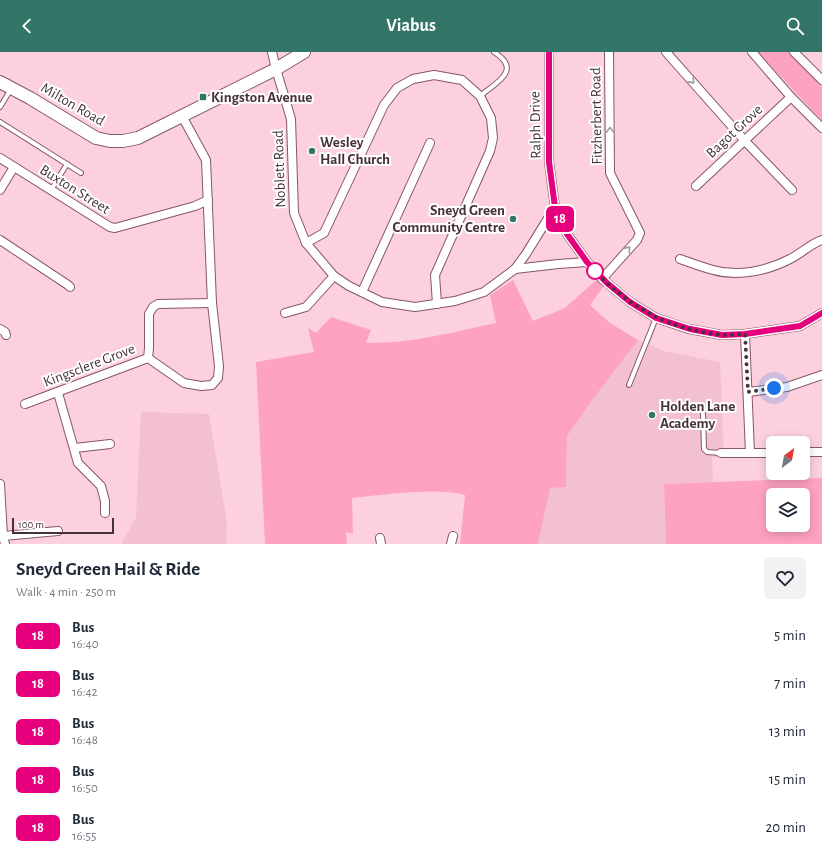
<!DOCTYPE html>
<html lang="en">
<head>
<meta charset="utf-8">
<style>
	:root { --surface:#fff; --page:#f2f2f3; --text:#1f2937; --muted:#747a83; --accent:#337668 }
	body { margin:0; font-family:"Alegreya Sans",sans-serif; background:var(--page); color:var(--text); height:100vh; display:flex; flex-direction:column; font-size:15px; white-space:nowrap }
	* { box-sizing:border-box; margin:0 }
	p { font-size:13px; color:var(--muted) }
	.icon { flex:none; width:22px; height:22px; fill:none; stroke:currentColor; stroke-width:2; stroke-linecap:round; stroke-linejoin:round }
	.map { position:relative; height:492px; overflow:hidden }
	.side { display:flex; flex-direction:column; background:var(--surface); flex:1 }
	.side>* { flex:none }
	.badge { padding:0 8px; border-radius:6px; font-size:14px; line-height:26px }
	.needle { width:26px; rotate:32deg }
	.tools { position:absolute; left:766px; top:384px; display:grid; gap:8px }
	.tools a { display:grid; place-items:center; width:44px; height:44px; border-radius:6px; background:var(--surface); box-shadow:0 2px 10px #0003; font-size:20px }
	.scale { position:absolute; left:12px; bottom:10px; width:102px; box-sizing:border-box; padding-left:4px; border:2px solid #473239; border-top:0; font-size:11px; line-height:14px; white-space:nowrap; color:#473239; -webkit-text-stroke:3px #fff; paint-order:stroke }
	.you { position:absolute; width:20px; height:20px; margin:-10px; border:3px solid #fff; border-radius:50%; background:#1a73e8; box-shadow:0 0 0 6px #1a73e833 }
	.map>.badge { position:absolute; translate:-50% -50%; box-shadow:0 0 0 2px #fff }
	.round { display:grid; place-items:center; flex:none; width:42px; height:42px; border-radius:6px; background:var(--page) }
	.overview { display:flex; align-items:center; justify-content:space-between; height:68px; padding:0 16px }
	h1 { font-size:19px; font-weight:700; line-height:30px }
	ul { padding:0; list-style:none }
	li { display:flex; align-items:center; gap:12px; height:48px; padding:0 16px }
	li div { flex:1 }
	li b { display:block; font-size:15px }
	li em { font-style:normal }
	li .badge { min-width:44px; font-weight:700; text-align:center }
	header { display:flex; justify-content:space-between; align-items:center; height:52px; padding:0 16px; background:var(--accent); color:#fff; font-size:18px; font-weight:700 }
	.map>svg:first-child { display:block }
	.built { fill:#f2c0d0 }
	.green { fill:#fea2c2; fill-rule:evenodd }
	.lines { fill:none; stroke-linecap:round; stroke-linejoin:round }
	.lane-casing { stroke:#865667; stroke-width:6 }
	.street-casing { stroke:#865667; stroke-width:10 }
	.secondary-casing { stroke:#865667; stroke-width:14 }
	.lane { stroke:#fff; stroke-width:4 }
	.street { stroke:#fff; stroke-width:8 }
	.secondary { stroke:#fff; stroke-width:12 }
	.oneway { stroke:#a3989c }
	.line-casing { stroke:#fff; stroke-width:9 }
	.line { stroke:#e6007e; stroke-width:6 }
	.walk { stroke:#473239; stroke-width:4; stroke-dasharray:0 7.2 }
	.poi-dot { fill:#337668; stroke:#fff; stroke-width:1.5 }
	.stop-dot { fill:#fff; stroke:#e6007e; stroke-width:2 }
	.labels { text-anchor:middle; stroke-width:4; stroke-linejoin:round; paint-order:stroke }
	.poi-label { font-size:15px; font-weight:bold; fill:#473239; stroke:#fff; text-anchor:start }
	.street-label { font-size:15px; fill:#473239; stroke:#fff }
</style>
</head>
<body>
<header><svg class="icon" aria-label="back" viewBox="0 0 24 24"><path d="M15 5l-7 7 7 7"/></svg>Viabus<svg class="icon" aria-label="search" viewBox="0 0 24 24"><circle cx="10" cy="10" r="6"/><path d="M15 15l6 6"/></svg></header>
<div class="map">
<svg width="822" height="492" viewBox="0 0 822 492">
	<rect width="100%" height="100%" fill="#fdd0de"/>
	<g class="built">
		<path d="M 653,270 L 657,272 L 650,293 L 664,299 L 720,310 L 724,405 L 712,405 L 713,430 L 664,432 L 666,492 L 538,492 L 550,436 L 566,435 L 567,384 L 596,343 L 638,288 L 644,291 Z"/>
		<path d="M 141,360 L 209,362 L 227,470 L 226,492 L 121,492 L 136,466 Z"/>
	</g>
	<g class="green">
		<path d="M 758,0 L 790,0 L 822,34 L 822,69 Z"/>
		<path d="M 513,228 L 533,269 L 565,256 L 596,228 L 604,234 L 590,253 L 610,271 L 638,288 L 596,343 L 567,384 L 566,435 L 550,436 L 538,492 L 460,492 L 465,443 C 434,435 384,443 352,446 L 353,482 L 346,480 L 347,492 L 265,492 L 256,310 L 314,300 L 308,276 L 316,281 L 331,265 L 371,278 L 366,291 C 410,292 453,280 496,271 L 490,243 Z"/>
		<path d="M 822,426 L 822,492 L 666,492 L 664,432 ZM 773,443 L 803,443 L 803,473 L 773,473 Z"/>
	</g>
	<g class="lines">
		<defs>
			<g id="lane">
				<path d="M 480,44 C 496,31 523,18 494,0"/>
				<path d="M 0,55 L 11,37"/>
				<path d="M 0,70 L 81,121"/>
				<path d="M 51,138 L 67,112"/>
				<path d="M 629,333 L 656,266"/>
				<path d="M 703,362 L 704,397 L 707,400 L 721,401"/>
			</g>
			<g id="street">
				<path d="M 272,0 L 276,17 L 291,67 L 294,161 L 306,191 L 334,224 L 349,234 L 382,250 L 415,255 L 455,249 L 484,240 L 515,217 L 526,202 L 555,155"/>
				<path d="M 549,0 L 549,110 L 555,155 L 567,182 L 587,210 L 607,231 L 630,250 L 656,266 L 689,277 L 722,283 L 745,282 L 800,274 L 822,261"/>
				<path d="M 666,0 L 745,89 L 792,138"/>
				<path d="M 752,0 L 791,45 L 822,76"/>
				<path d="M 794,0 L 822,28"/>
				<path d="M 0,106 L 110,175 L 115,176 L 195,154 L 208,148"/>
				<path d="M 696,134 L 791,45"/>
				<path d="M 0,138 L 14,115"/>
				<path d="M 0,188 L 68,233 L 70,235"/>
				<path d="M 306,191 L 324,181 L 384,53 L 397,36 L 413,27 L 434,23 L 462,28 L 480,44 L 491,66 L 493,86 L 490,99 L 435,223 L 437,252"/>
				<path d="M 680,207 C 691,211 702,215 713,218 C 738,225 767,219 790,207 C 802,201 810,192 822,188"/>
				<path d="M 515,217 L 558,212 L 587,210"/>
				<path d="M 602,227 L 637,188 L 640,181 L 610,121 L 609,0"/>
				<path d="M 362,240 L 430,91"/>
				<path d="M 285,261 L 306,255 L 334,224"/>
				<path d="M 0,277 L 5,280 L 6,283"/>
				<path d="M 745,282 L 750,401"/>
				<path d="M 148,306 L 184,331 L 201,334 L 212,333 L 218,326 L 219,314 L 212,251 L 206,108 L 182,64"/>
				<path d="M 748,340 L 787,335 L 822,323"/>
				<path d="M 58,341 L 78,411 L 101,434 L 105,449 L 105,461"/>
				<path d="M 25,352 L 148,306 L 149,296 L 149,262 L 153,255 L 158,252 L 212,251"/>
				<path d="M 75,396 L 110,392"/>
				<path d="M 803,400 L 822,400"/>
				<path d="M 721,401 L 773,401"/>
				<path d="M 0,432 L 3,484 L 5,492"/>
				<path d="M 3,484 L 58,479"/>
				<path d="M 380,486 L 381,492"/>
				<path d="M 451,492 L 453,484"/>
			</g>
			<path id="secondary" d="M 0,30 L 30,46 L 96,86 L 110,89 L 123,89 L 138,86 L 276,17 L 304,0"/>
		</defs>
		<use href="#lane" class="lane-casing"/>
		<use href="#street" class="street-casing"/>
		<use href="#secondary" class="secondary-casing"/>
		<use href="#lane" class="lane"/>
		<use href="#street" class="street"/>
		<use href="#secondary" class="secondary"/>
	</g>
	<defs><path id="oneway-chevron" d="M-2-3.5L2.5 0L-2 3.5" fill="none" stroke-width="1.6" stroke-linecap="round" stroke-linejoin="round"/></defs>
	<g class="oneway">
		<use href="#oneway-chevron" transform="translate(692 29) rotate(48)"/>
		<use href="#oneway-chevron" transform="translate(610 78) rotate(-91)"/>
		<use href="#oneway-chevron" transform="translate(628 197) rotate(-48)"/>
	</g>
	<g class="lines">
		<defs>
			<path id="line" d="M 549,0 L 549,110 L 555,155 L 567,182 L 587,210 L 607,231 L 630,250 L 656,266 L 690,277 L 722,283 L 745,282 L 800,274 L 822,261"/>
		</defs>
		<use href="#line" class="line-casing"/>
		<use href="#line" class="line"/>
		<path class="walk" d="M 595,219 L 594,218 C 630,256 669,277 721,283 C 728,284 737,282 745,282 L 748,340 L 774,336"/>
	</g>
	<g class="poi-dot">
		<rect x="199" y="41" width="8" height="8" rx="2"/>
		<circle cx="312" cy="99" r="4"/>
		<circle cx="513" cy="167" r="4"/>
		<circle cx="652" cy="363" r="4"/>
	</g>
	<circle class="stop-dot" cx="595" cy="219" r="8"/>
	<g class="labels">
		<g class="poi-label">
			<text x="211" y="50">Kingston Avenue</text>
			<text x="320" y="95">Wesley<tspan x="320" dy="17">Hall Church</tspan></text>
			<text x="505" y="163" text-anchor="end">Sneyd Green<tspan x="505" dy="17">Community Centre</tspan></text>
			<text x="660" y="359">Holden Lane<tspan x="660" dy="17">Academy</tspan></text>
		</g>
		<g class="street-label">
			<text transform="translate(73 52) rotate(30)" y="5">Milton Road</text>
			<text transform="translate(596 64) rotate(-91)" y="5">Fitzherbert Road</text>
			<text transform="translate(535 73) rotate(-91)" y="5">Ralph Drive</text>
			<text transform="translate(734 79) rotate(-43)" y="5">Bagot Grove</text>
			<text transform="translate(279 117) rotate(-92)" y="5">Noblett Road</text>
			<text transform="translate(75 137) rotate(32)" y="5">Buxton Street</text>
			<text transform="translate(89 313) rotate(-21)" y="5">Kingsclere Grove</text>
		</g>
	</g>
</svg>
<div class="tools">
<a><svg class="needle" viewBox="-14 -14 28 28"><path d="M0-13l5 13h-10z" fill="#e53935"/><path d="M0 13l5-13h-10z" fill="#747a83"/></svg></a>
<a><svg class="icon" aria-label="layers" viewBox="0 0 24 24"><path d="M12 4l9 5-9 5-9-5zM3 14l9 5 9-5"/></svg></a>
</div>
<div class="scale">100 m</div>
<div class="you" style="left:774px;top:336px"></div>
<b class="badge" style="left:560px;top:167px;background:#e6007e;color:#fff">18</b>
</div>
<section class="side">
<div class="overview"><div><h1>Sneyd Green Hail &amp; Ride</h1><p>Walk · 4 min · 250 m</p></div><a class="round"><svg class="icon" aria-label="heart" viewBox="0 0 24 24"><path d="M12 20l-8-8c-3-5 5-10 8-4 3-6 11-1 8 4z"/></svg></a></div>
<ul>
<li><span class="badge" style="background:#e6007e;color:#fff">18</span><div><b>Bus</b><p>16:40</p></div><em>5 min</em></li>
<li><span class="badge" style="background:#e6007e;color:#fff">18</span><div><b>Bus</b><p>16:42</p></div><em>7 min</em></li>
<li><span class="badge" style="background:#e6007e;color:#fff">18</span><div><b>Bus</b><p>16:48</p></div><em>13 min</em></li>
<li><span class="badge" style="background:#e6007e;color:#fff">18</span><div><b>Bus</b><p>16:50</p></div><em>15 min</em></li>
<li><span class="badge" style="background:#e6007e;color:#fff">18</span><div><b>Bus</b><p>16:55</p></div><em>20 min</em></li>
</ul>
</section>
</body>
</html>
